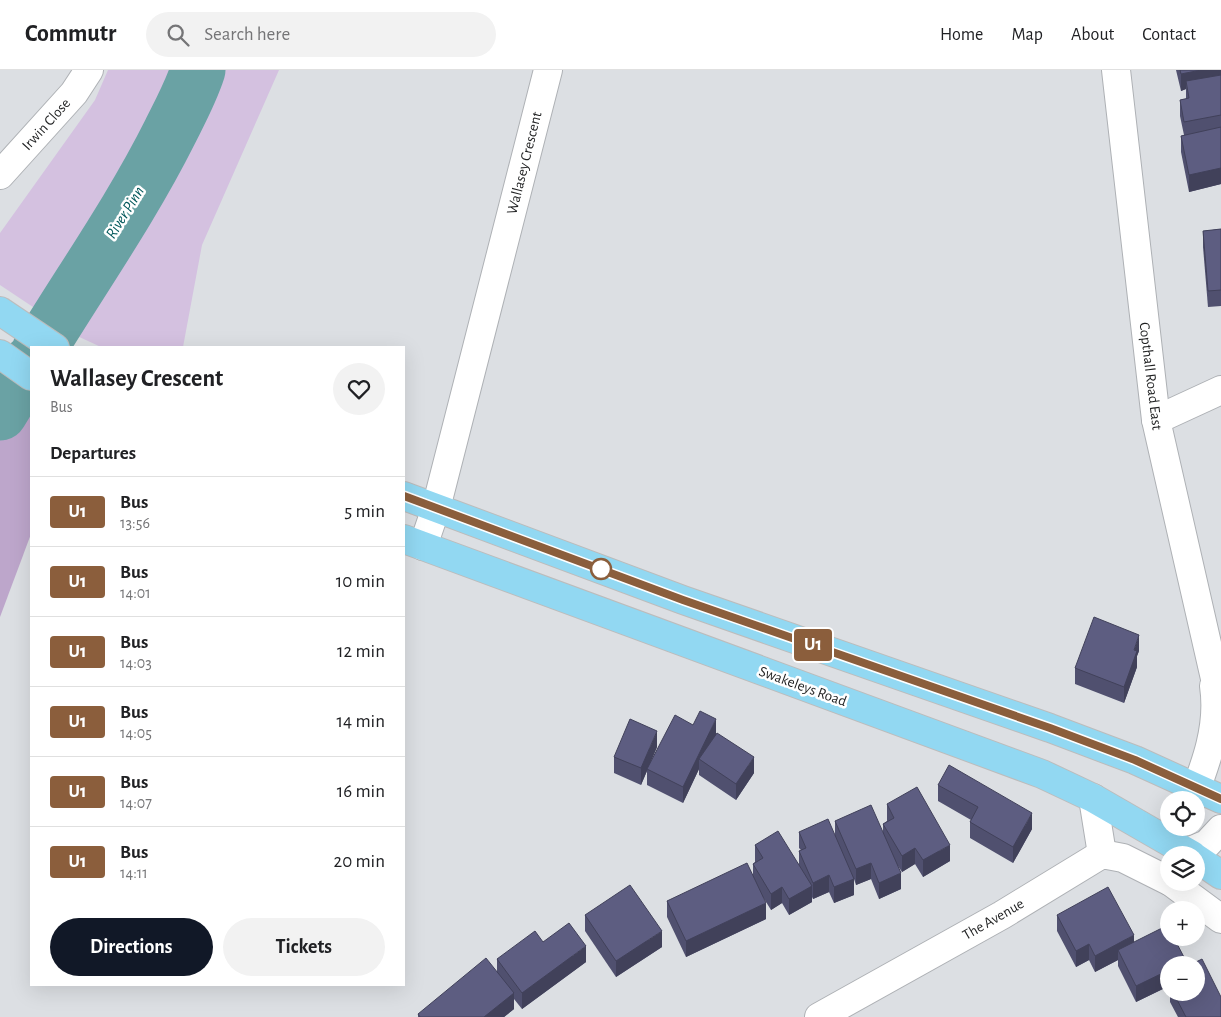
<!DOCTYPE html>
<html lang="en">
<head>
<meta charset="utf-8">
<style>
	:root { --surface:#fff; --page:#f2f2f2; --text:#202124; --muted:#757577; --line:#e0e0e0; --accent:#111827 }
	body { margin:0; font-family:"Alegreya Sans",sans-serif; background:var(--page); color:var(--text); height:100vh; display:flex; flex-direction:column; font-size:19px; white-space:nowrap }
	* { box-sizing:border-box; margin:0 }
	p { font-size:16px; color:var(--muted) }
	.icon { flex:none; width:28px; height:28px; fill:none; stroke:currentColor; stroke-width:2; stroke-linecap:round; stroke-linejoin:round }
	.map { position:relative; flex:1; overflow:hidden }
	.drawer { position:absolute; left:30px; top:276px; width:375px; height:640px; display:flex; flex-direction:column; background:var(--surface); border-radius:0px; box-shadow:0 5px 20px #0002 }
	.drawer>* { flex:none }
	.badge { padding:0 10px; border-radius:4px; font-size:18px; line-height:32px }
	.buttons { position:absolute; left:1160px; top:721px; display:grid; gap:10px }
	.buttons a { display:grid; place-items:center; width:45px; height:45px; border-radius:50%; background:var(--surface); box-shadow:0 5px 20px #0002; font-size:25px }
	.map>.badge { position:absolute; translate:-50% -50%; box-shadow:0 0 0 2px #fff }
	h2 { padding:0 20px; font-size:19px; line-height:45px }
	.round { display:grid; place-items:center; flex:none; width:52px; height:52px; border-radius:26px; background:var(--page) }
	.summary { display:flex; align-items:center; justify-content:space-between; height:85px; padding:0 20px }
	h1 { font-size:24px; font-weight:600; line-height:38px }
	.action { display:flex; gap:10px; margin-top:auto; padding:10px 20px }
	.action a { flex:1; height:58px; border-radius:30px; background:var(--accent); color:#fff; font-size:20px; font-weight:600; line-height:58px; text-align:center }
	.action a+a { background:var(--page); color:var(--text) }
	ul { padding:0; list-style:none }
	li { display:flex; align-items:center; gap:15px; height:70px; padding:0 20px; border-top:1px solid var(--line) }
	li div { flex:1 }
	li b { display:block; font-size:19px }
	li em { font-style:normal }
	li .badge { min-width:55px; font-weight:700; text-align:center }
	header { display:flex; align-items:center; gap:30px; box-sizing:border-box; height:70px; padding:0 25px; background:var(--surface); border-bottom:1px solid var(--line) }
	header strong { font-size:24px }
	nav { display:flex; gap:28px; margin-inline-start:auto; font-size:18px }
	.search { width:350px; height:45px; background:var(--page); display:flex; align-items:center; gap:12px; box-sizing:border-box; padding:0 18px; border-radius:28px; color:var(--muted); font-size:19px }
	.map>svg:first-child { display:block }
	.green { fill:#d4c1e0 }
	.forest { fill:#bda6cb }
	.lines { fill:none; stroke-linecap:round; stroke-linejoin:round }
	.river { stroke:#6aa2a4; stroke-width:55 }
	.minor-casing { stroke:#aeb1b5; stroke-width:30 }
	.major-casing { stroke:#bcbcbc; stroke-width:30 }
	.minor { stroke:#fff; stroke-width:28 }
	.major { stroke:#92d8f2; stroke-width:28 }
	.wall { fill:#50506f }
	.shaded-wall { fill:#41415a }
	.building { fill:#5d5d81; stroke:#41415a }
	.line-casing { stroke:#fff; stroke-width:11 }
	.line { stroke:#8b5e3c; stroke-width:8 }
	.stop-dot { fill:#fff; stroke:#8b5e3c; stroke-width:2.5 }
	.labels { text-anchor:middle; stroke-width:5; stroke-linejoin:round; paint-order:stroke }
	.street-label { font-size:15px; fill:#1f2021; stroke:#fff }
	.water-label { font-size:16px; font-style:italic; fill:#02585b; stroke:#fff }
</style>
</head>
<body>
<header>
<strong>Commutr</strong>
<div class="search"><svg class="icon" aria-label="search" viewBox="0 0 24 24"><circle cx="10" cy="10" r="6"/><path d="M15 15l6 6"/></svg>Search here</div>
<nav><a>Home</a><a>Map</a><a>About</a><a>Contact</a></nav>
</header>
<div class="map">
<svg width="1221" height="947" viewBox="0 0 1221 947">
	<rect width="100%" height="100%" fill="#dcdfe3"/>
	<path class="green" d="M 108,0 L 279,0 L 202,175 L 183,277 L 101,277 L 75,265 L 0,215 L 0,163 L 95,30 Z"/>
	<path class="forest" d="M 0,312 L 31,333 L 31,464 L 0,547 Z"/>
	<g class="lines">
		<g class="river">
			<path d="M 40,278 C 84,206 132,138 170,62 C 180,42 191,22 198,0"/>
			<path d="M 0,343 L 31,292"/>
		</g>
		<defs>
			<g id="minor">
				<path d="M 1116,0 L 1156,350 L 1221,635"/>
				<path d="M 0,105 L 74,23 L 89,0"/>
				<path d="M 1156,350 L 1221,320"/>
				<path d="M 423,476 L 436,438 L 548,0"/>
				<path d="M 1093,728 L 1102,784"/>
				<path d="M 1192,730 C 1206,693 1220,656 1214,616"/>
				<path d="M 1188,782 L 1207,774 L 1221,759"/>
				<path d="M 1171,812 L 1221,849"/>
				<path d="M 819,947 L 1002,845 L 1102,784 L 1123,788 L 1169,811"/>
			</g>
			<g id="major">
				<path d="M 0,241 L 55,278"/>
				<path d="M 0,284 L 31,306"/>
				<path d="M 404,426 L 683,530 L 1050,658 L 1135,690 L 1221,729"/>
				<path d="M 404,469 L 1042,704 L 1093,728 L 1192,785"/>
				<path d="M 1196,788 L 1221,805"/>
			</g>
		</defs>
		<use href="#minor" class="minor-casing"/>
		<use href="#major" class="major-casing"/>
		<use href="#minor" class="minor"/>
		<use href="#major" class="major"/>
	</g>
	<g class="wall">
		<path d="M 1176,0 L 1221,0 L 1221,114 L 1189,122 L 1181,82 L 1181,66 L 1184,65 L 1180,46 L 1180,30 L 1186,29 L 1186,19 L 1181,21 Z"/>
		<path d="M 1221,159 L 1221,236 L 1208,237 L 1203,177 L 1203,161 Z"/>
		<path d="M 1139,581 L 1137,586 L 1137,597 L 1124,633 L 1075,614 L 1075,598 Z"/>
		<path d="M 693,655 L 716,664 L 754,703 L 736,730 L 699,705 L 699,699 L 683,733 L 647,715 L 647,701 L 641,715 L 614,703 L 614,687 L 657,677 L 651,691 Z"/>
		<path d="M 938,715 L 1032,759 L 1013,793 L 970,768 L 970,752 L 971,750 L 938,731 Z"/>
		<path d="M 887,734 L 950,791 L 923,807 L 915,794 L 902,802 L 898,796 L 901,819 L 879,829 L 871,809 L 856,815 L 854,809 L 854,825 L 834,833 L 829,822 L 813,829 L 812,827 L 812,832 L 789,845 L 782,833 L 771,840 L 763,827 L 766,849 L 686,887 L 667,847 L 667,831 L 753,805 L 753,794 L 755,792 L 755,775 L 799,794 L 799,781 L 801,780 L 799,778 L 799,762 L 835,765 L 835,751 L 883,762 L 883,754 L 887,751 Z"/>
		<path d="M 585,845 L 662,877 L 616,907 L 585,861 Z"/>
		<path d="M 1057,845 L 1134,872 L 1186,895 L 1169,895 L 1169,916 L 1136,932 L 1118,896 L 1118,890 L 1095,902 L 1089,890 L 1076,897 L 1057,861 Z"/>
		<path d="M 543,872 L 586,892 L 522,939 L 514,929 L 514,939 L 504,947 L 418,947 L 418,944 L 497,901 L 497,889 Z"/>
		<path d="M 1170,922 L 1196,922 L 1221,947 L 1178,947 L 1170,932 Z"/>
	</g>
	<g class="shaded-wall">
		<path d="M 1201,0 L 1221,0 L 1221,12 L 1186,11 L 1186,19 L 1181,21 L 1181,4 Z"/>
		<path d="M 1221,98 L 1221,114 L 1189,122 L 1189,105 Z"/>
		<path d="M 1139,565 L 1139,581 L 1137,586 L 1137,597 L 1124,633 L 1124,617 L 1134,580 Z"/>
		<path d="M 716,649 L 716,665 L 699,689 L 699,699 L 683,733 L 683,717 Z"/>
		<path d="M 657,661 L 657,677 L 641,715 L 641,698 Z"/>
		<path d="M 754,687 L 754,703 L 736,730 L 736,714 Z"/>
		<path d="M 1032,743 L 1032,759 L 1013,793 L 1013,777 Z"/>
		<path d="M 950,775 L 950,791 L 923,807 L 923,790 Z"/>
		<path d="M 915,778 L 915,794 L 902,802 L 902,786 Z"/>
		<path d="M 871,793 L 871,809 L 856,815 L 856,799 Z"/>
		<path d="M 901,803 L 901,819 L 879,829 L 879,813 Z"/>
		<path d="M 829,805 L 829,822 L 813,829 L 813,813 Z"/>
		<path d="M 854,809 L 854,825 L 834,833 L 834,817 Z"/>
		<path d="M 812,816 L 812,832 L 789,845 L 789,829 Z"/>
		<path d="M 782,817 L 782,833 L 771,840 L 771,824 Z"/>
		<path d="M 766,833 L 766,849 L 686,887 L 686,871 Z"/>
		<path d="M 662,861 L 662,877 L 616,907 L 616,891 Z"/>
		<path d="M 1134,865 L 1134,881 L 1118,880 L 1118,890 L 1095,902 L 1095,886 Z"/>
		<path d="M 1089,874 L 1089,890 L 1076,897 L 1076,881 Z"/>
		<path d="M 586,876 L 586,892 L 522,939 L 522,923 Z"/>
		<path d="M 1186,891 L 1186,895 L 1178,895 Z"/>
		<path d="M 1169,900 L 1169,916 L 1136,932 L 1136,916 Z"/>
		<path d="M 514,923 L 514,939 L 504,947 L 484,947 Z"/>
	</g>
	<g class="building">
		<path d="M 1180,0 L 1201,0 L 1181,4 Z"/>
		<path d="M 1221,5 L 1221,45 L 1184,52 L 1180,30 L 1189,28 L 1186,11 Z"/>
		<path d="M 1221,57 L 1221,98 L 1189,105 L 1181,66 Z"/>
		<path d="M 1221,159 L 1221,220 L 1208,221 L 1203,161 Z"/>
		<path d="M 1094,547 L 1139,565 L 1134,580 L 1137,581 L 1124,617 L 1075,598 Z"/>
		<path d="M 700,641 L 716,649 L 683,717 L 647,699 L 675,645 L 693,655 Z"/>
		<path d="M 630,649 L 657,661 L 641,698 L 614,687 Z"/>
		<path d="M 717,663 L 754,687 L 736,714 L 699,689 Z"/>
		<path d="M 949,695 L 1032,743 L 1013,777 L 970,752 L 978,737 L 938,715 Z"/>
		<path d="M 917,717 L 950,775 L 923,790 L 915,778 L 902,786 L 883,754 L 894,748 L 887,734 Z"/>
		<path d="M 871,735 L 901,803 L 879,813 L 871,793 L 856,799 L 835,751 Z"/>
		<path d="M 828,749 L 854,809 L 834,817 L 829,805 L 813,813 L 799,781 L 806,778 L 799,762 Z"/>
		<path d="M 778,761 L 812,816 L 789,829 L 782,817 L 771,824 L 753,794 L 763,788 L 755,775 Z"/>
		<path d="M 747,793 L 766,833 L 686,871 L 667,831 Z"/>
		<path d="M 630,815 L 662,861 L 616,891 L 585,845 Z"/>
		<path d="M 1108,817 L 1134,865 L 1095,886 L 1089,874 L 1076,881 L 1057,845 Z"/>
		<path d="M 569,853 L 586,876 L 522,923 L 497,889 L 535,861 L 543,872 Z"/>
		<path d="M 1168,855 L 1169,858 L 1169,868 L 1174,868 L 1186,891 L 1178,895 L 1169,895 L 1169,900 L 1136,916 L 1118,880 Z"/>
		<path d="M 486,888 L 514,923 L 484,947 L 420,947 L 418,944 Z"/>
		<path d="M 1202,889 L 1221,927 L 1221,947 L 1186,947 L 1173,922 L 1196,922 L 1196,895 L 1190,895 Z"/>
	</g>
	<g class="lines">
		<defs>
			<path id="line" d="M 404,426 L 683,530 L 1050,658 L 1135,690 L 1221,729"/>
		</defs>
		<use href="#line" class="line-casing"/>
		<use href="#line" class="line"/>
	</g>
	<circle class="stop-dot" cx="601" cy="499" r="10"/>
	<g class="labels">
		<g class="street-label">
			<text transform="translate(46 54) rotate(-48)" y="5">Irwin Close</text>
			<text transform="translate(524 93) rotate(-76)" y="5">Wallasey Crescent</text>
			<text transform="translate(1151 306) rotate(83)" y="5">Copthall Road East</text>
			<text transform="translate(803 616) rotate(20)" y="5">Swakeleys Road</text>
			<text transform="translate(993 849) rotate(-30)" y="5">The Avenue</text>
		</g>
		<g class="water-label">
			<text transform="translate(124 142) rotate(-58)" y="6">River Pinn</text>
		</g>
	</g>
</svg>
<div class="buttons">
<a><svg class="icon" aria-label="locate" viewBox="0 0 24 24"><circle cx="12" cy="12" r="6"/><path d="M12 2v4M12 18v4M2 12h4M18 12h4"/></svg></a>
<a><svg class="icon" aria-label="layers" viewBox="0 0 24 24"><path d="M12 4l9 5-9 5-9-5zM3 14l9 5 9-5"/></svg></a>
<a>+</a>
<a>−</a>
</div>
<b class="badge" style="left:813px;top:575px;background:#8b5e3c;color:#fff">U1</b>
<section class="drawer">
<div class="summary"><div><h1>Wallasey Crescent</h1><p>Bus</p></div><a class="round"><svg class="icon" aria-label="heart" viewBox="0 0 24 24"><path d="M12 20l-8-8c-3-5 5-10 8-4 3-6 11-1 8 4z"/></svg></a></div>
<h2>Departures</h2>
<ul>
<li><span class="badge" style="background:#8b5e3c;color:#fff">U1</span><div><b>Bus</b><p>13:56</p></div><em>5 min</em></li>
<li><span class="badge" style="background:#8b5e3c;color:#fff">U1</span><div><b>Bus</b><p>14:01</p></div><em>10 min</em></li>
<li><span class="badge" style="background:#8b5e3c;color:#fff">U1</span><div><b>Bus</b><p>14:03</p></div><em>12 min</em></li>
<li><span class="badge" style="background:#8b5e3c;color:#fff">U1</span><div><b>Bus</b><p>14:05</p></div><em>14 min</em></li>
<li><span class="badge" style="background:#8b5e3c;color:#fff">U1</span><div><b>Bus</b><p>14:07</p></div><em>16 min</em></li>
<li><span class="badge" style="background:#8b5e3c;color:#fff">U1</span><div><b>Bus</b><p>14:11</p></div><em>20 min</em></li>
</ul>
<div class="action"><a>Directions</a><a>Tickets</a></div>
</section>
</div>
</body>
</html>
